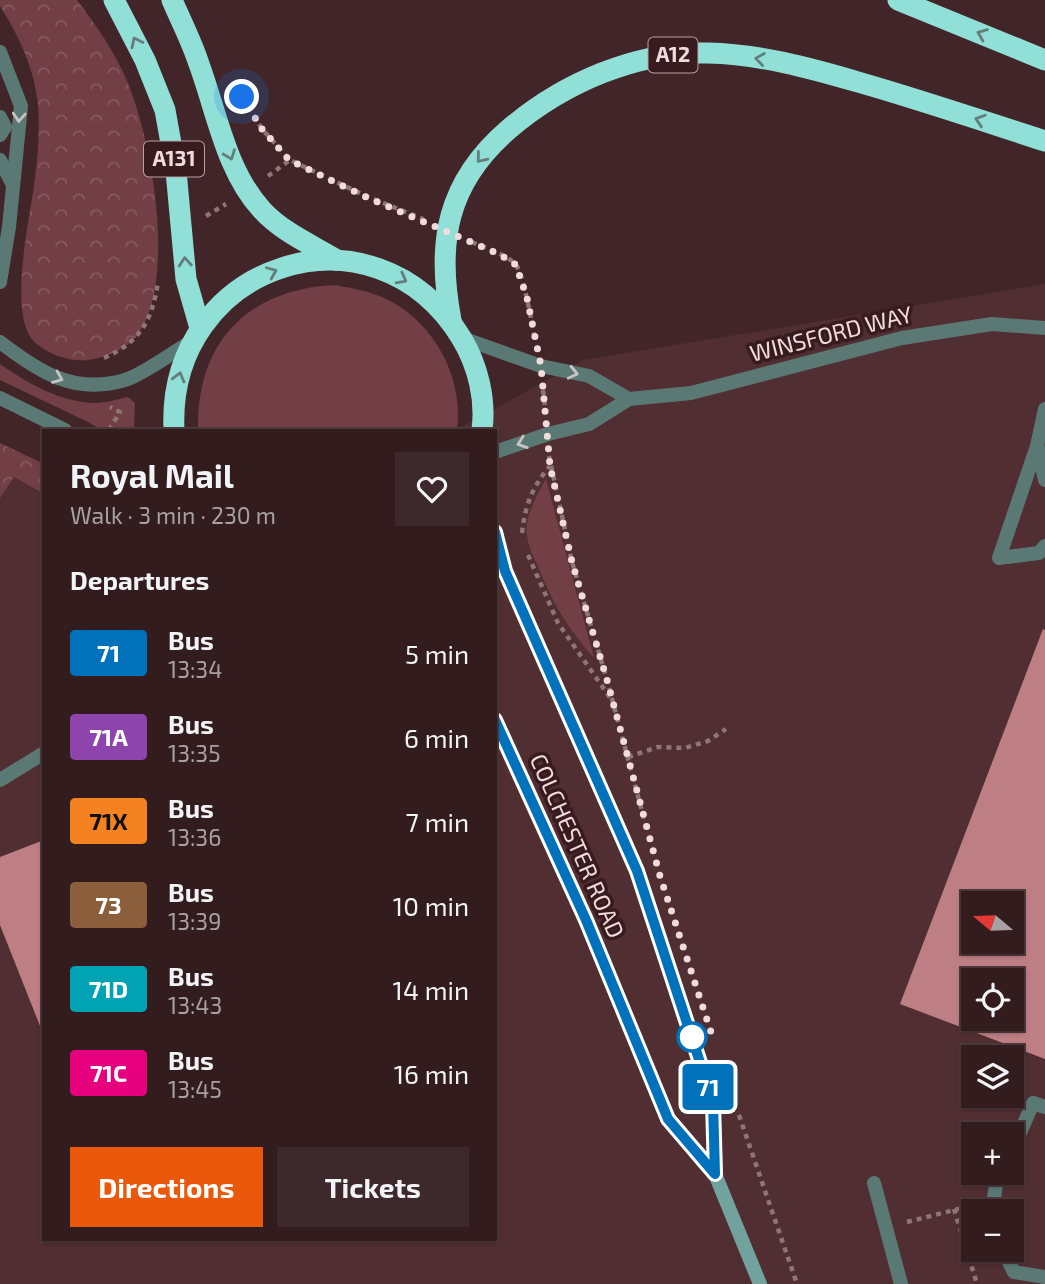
<!DOCTYPE html>
<html lang="en">
<head>
<meta charset="utf-8">
<style>
	:root { --surface:#321c1e; --page:#3d292b; --text:#f1f3f6; --muted:#a8a1a4; --line:#4d3a3c; --accent:#ea580c }
	body { margin:0; font-family:"Exo 2",sans-serif; background:var(--page); color:var(--text); height:100vh; display:flex; flex-direction:column; font-size:26px; white-space:nowrap }
	* { box-sizing:border-box; margin:0 }
	p { font-size:23px; color:var(--muted) }
	.icon { flex:none; width:38px; height:38px; fill:none; stroke:currentColor; stroke-width:2; stroke-linecap:round; stroke-linejoin:round }
	.map { position:relative; flex:1; overflow:hidden }
	.panel { position:absolute; left:42px; top:429px; width:455px; height:812px; display:flex; flex-direction:column; background:var(--surface); border-radius:0px; box-shadow:0 2px 5px #0004,0 0 0 2px var(--line) }
	.panel>* { flex:none }
	.badge { padding:0 14px; border-radius:5px; font-size:24px; line-height:46px }
	.needle { width:46px; rotate:289deg }
	.controls { position:absolute; left:961px; top:891px; display:grid; gap:14px }
	.controls a { display:grid; place-items:center; width:63px; height:63px; border-radius:0px; background:var(--surface); box-shadow:0 2px 5px #0004,0 0 0 2px var(--line); font-size:35px }
	.you { position:absolute; width:35px; height:35px; margin:-18px; border:5px solid #fff; border-radius:50%; background:#1a73e8; box-shadow:0 0 0 10px #1a73e833 }
	.map>.badge { position:absolute; translate:-50% -50%; box-shadow:0 0 0 4px #fff }
	h2 { padding:0 28px; font-size:26px; line-height:63px }
	.round { display:grid; place-items:center; flex:none; width:74px; height:74px; border-radius:0px; background:var(--page) }
	.summary { display:flex; align-items:center; justify-content:space-between; height:119px; padding:0 28px }
	h1 { font-size:33px; font-weight:700; line-height:52px }
	.action { display:flex; gap:14px; margin-top:auto; padding:14px 28px }
	.action a { flex:1; height:80px; border-radius:0px; background:var(--accent); color:#fff; font-size:28px; font-weight:700; line-height:80px; text-align:center }
	.action a+a { background:var(--page); color:var(--text) }
	ul { padding:0; list-style:none }
	li { display:flex; align-items:center; gap:21px; height:84px; padding:0 28px }
	li div { flex:1 }
	li b { display:block; font-size:26px }
	li em { font-style:normal }
	li .badge { min-width:77px; font-weight:700; text-align:center }
	.map>svg:first-child { display:block }
	.built { fill:#512e32; fill-rule:evenodd }
	.grass { fill:#713f45 }
	.forest { fill:url(#forest-crowns) }
	.building { fill:#bd7e84; fill-rule:evenodd }
	.lines { fill:none; stroke-linecap:round; stroke-linejoin:round }
	.path { stroke:#8e7577; stroke-width:4.5; stroke-dasharray:5 5; stroke-linecap:butt }
	.lane { stroke:#5a7975; stroke-width:14 }
	.street { stroke:#5a7975; stroke-width:14 }
	.secondary { stroke:#71a29d; stroke-width:14 }
	.highway { stroke:#90e0d7; stroke-width:21 }
	.oneway { stroke:#647e7a }
	.oneway2 { stroke:#cac3c3 }
	.line-casing { stroke:#fff; stroke-width:16 }
	.line { stroke:#0072bc; stroke-width:10 }
	.walk { stroke:#f0dcdd; stroke-width:7; stroke-dasharray:0 12.6 }
	.stop-dot { fill:#fff; stroke:#0072bc; stroke-width:3.5 }
	.labels { text-anchor:middle; stroke-width:7; stroke-linejoin:round; paint-order:stroke }
	.shield { fill:#371b1e; stroke:#b8a2a4; stroke-width:2 }
	.shield-label { font-size:21px; font-weight:bold; fill:#f0dcdd }
	.street-label { font-size:23px; fill:#f0dcdd; stroke:#371b1e }
</style>
</head>
<body>
<div class="map">
<svg width="1045" height="1284" viewBox="0 0 1045 1284">
	<defs>
		<pattern id="forest-crowns" width="20" height="18" patternUnits="userSpaceOnUse" patternTransform="scale(1.75)"><rect width="20" height="18" fill="#713f45"/><path d="M2 6a3 3 0 1 1 6 0M12 15a3 3 0 1 1 6 0" fill="none" stroke="#865a5f"/></pattern>
	</defs>
	<rect width="100%" height="100%" fill="#422528"/>
	<path class="built" d="M 1045,284 L 1045,1284 L 0,1284 L 0,476 L 14,476 L 44,494 L 44,1239 L 495,1239 L 495,430 L 456,430 L 584,360 ZM 973,903 L 1012,903 L 1012,942 L 973,942 ZM 973,980 L 1012,980 L 1012,1018 L 973,1018 ZM 973,1057 L 1012,1057 L 1012,1096 L 973,1096 ZM 973,1134 L 1012,1134 L 1012,1172 L 973,1172 ZM 973,1211 L 1012,1211 L 1012,1250 L 973,1250 Z"/>
	<g class="grass">
		<path d="M 335,285 C 351,288 367,291 382,297 C 433,319 464,377 457,430 L 198,430 C 196,343 247,289 335,285 Z"/>
		<path d="M 0,364 C 27,383 62,403 96,403 C 106,403 118,399 128,397 L 135,403 L 134,430 L 101,430 L 90,423 L 0,380 Z"/>
		<path d="M 546,479 L 594,658 C 568,628 555,608 540,571 C 535,560 528,547 527,535 C 524,517 537,495 546,479 Z"/>
	</g>
	<g class="forest">
		<path d="M 0,0 L 77,0 C 96,25 115,52 127,81 C 152,140 178,283 136,337 C 126,349 109,355 94,359 C 74,364 46,355 32,339 C 8,309 31,214 35,178 C 38,154 40,128 38,104 C 34,68 19,36 0,6 Z"/>
		<path d="M 0,443 L 44,464 L 44,494 L 14,477 L 0,498 Z"/>
	</g>
	<g class="building">
		<path d="M 1043,629 L 1045,630 L 1045,1059 L 900,1004 ZM 973,903 L 1012,903 L 1012,942 L 973,942 ZM 973,980 L 1012,980 L 1012,1018 L 973,1018 Z"/>
		<path d="M 44,840 L 44,1031 L 42,1031 L 0,925 L 0,857 Z"/>
	</g>
	<g class="lines">
		<g class="path">
			<path d="M 238,90 L 262,129 L 290,160 L 366,196 L 423,219"/>
			<path d="M 268,176 L 290,160"/>
			<path d="M 206,216 L 226,204"/>
			<path d="M 472,242 C 483,247 508,255 516,265 C 524,275 532,325 535,340"/>
			<path d="M 104,358 C 140,342 152,321 158,282"/>
			<path d="M 543,390 L 546,413"/>
			<path d="M 109,430 L 120,412 L 110,407"/>
			<path d="M 549,456 L 572,562 L 607,680 L 647,830"/>
			<path d="M 522,533 C 525,506 532,487 550,466"/>
			<path d="M 528,555 L 558,623 L 611,699"/>
			<path d="M 628,757 L 658,747 L 685,748 L 708,741 L 726,729"/>
			<path d="M 739,1115 L 797,1284"/>
			<path d="M 954,1209 L 977,1284"/>
			<path d="M 907,1222 L 970,1206"/>
		</g>
		<g class="lane">
			<path d="M 0,52 L 21,106 L 9,227 L 0,282"/>
			<path d="M 0,117 L 5,127 L 0,135"/>
			<path d="M 0,160 L 13,185"/>
			<path d="M 0,342 C 39,372 74,395 125,380 C 144,374 173,352 192,341"/>
			<path d="M 0,398 L 65,430"/>
			<path d="M 1045,409 L 1037,446 L 999,558 L 1039,553 L 1045,546"/>
			<path d="M 1038,448 L 1045,480"/>
			<path d="M 0,780 L 44,753"/>
			<path d="M 1012,1151 L 1033,1103 L 1045,1107"/>
			<path d="M 874,1183 L 901,1284"/>
			<path d="M 992,1211 L 996,1185 L 1002,1172"/>
			<path d="M 1003,1250 L 1014,1272 L 1045,1277"/>
		</g>
		<g class="street">
			<path d="M 462,338 L 541,366 L 589,376 L 629,399"/>
			<path d="M 495,452 L 548,434 L 589,424 L 629,399 L 691,393 L 902,338 L 992,324 L 1045,328"/>
		</g>
		<g class="secondary">
			<path d="M 495,532 L 505,571 L 637,871 L 713,1102 L 715,1174"/>
			<path d="M 495,720 L 586,920 L 668,1119 L 715,1174 L 760,1284"/>
		</g>
		<g class="highway">
			<path d="M 114,0 L 145,60 L 165,110 L 176,171 L 186,279 L 200,328"/>
			<path d="M 172,0 C 181,21 192,42 199,64 C 217,113 226,171 262,210 C 282,232 312,245 337,260"/>
			<path d="M 898,0 L 1045,60"/>
			<path d="M 451,320 C 436,242 447,182 509,129 C 563,83 636,51 708,53 C 759,54 810,68 858,82 C 921,100 983,121 1045,141"/>
			<path d="M 174,430 C 166,264 374,194 462,339 C 478,366 486,399 482,430"/>
		</g>
	</g>
	<defs><path id="oneway-chevron" d="M-2-3.5L2.5 0L-2 3.5" fill="none" stroke-width="1.6" stroke-linecap="round" stroke-linejoin="round" transform="scale(1.75)"/></defs>
	<g class="oneway">
		<use href="#oneway-chevron" transform="translate(982 34) rotate(-158)"/>
		<use href="#oneway-chevron" transform="translate(136 42) rotate(-116)"/>
		<use href="#oneway-chevron" transform="translate(760 59) rotate(-172)"/>
		<use href="#oneway-chevron" transform="translate(980 120) rotate(-162)"/>
		<use href="#oneway-chevron" transform="translate(230 155) rotate(69)"/>
		<use href="#oneway-chevron" transform="translate(481 158) rotate(129)"/>
		<use href="#oneway-chevron" transform="translate(185 262) rotate(-95)"/>
		<use href="#oneway-chevron" transform="translate(272 272) rotate(-23)"/>
		<use href="#oneway-chevron" transform="translate(402 279) rotate(28)"/>
		<use href="#oneway-chevron" transform="translate(179 377) rotate(-75)"/>
	</g>
	<g class="oneway2">
		<use href="#oneway-chevron" transform="translate(19 117) rotate(94)"/>
		<use href="#oneway-chevron" transform="translate(573 373) rotate(13)"/>
		<use href="#oneway-chevron" transform="translate(58 378) rotate(22)"/>
		<use href="#oneway-chevron" transform="translate(522 443) rotate(161)"/>
	</g>
	<g class="lines">
		<defs>
			<path id="line" d="M 495,532 L 505,571 L 637,871 L 713,1102 L 715,1174 L 668,1119 L 586,920 L 495,720"/>
		</defs>
		<use href="#line" class="line-casing"/>
		<use href="#line" class="line"/>
		<path class="walk" d="M 242,97 L 262,129 L 289,160 L 366,197 L 499,254 L 516,265 L 527,298 L 541,366 L 550,466 L 572,562 L 607,680 L 660,876 L 711,1032 L 692,1037"/>
	</g>
	<circle class="stop-dot" cx="692" cy="1037" r="14"/>
	<g class="labels">
		<g class="shield">
			<rect x="648.5" y="37.5" width="49" height="35" rx="5"/>
			<rect x="144" y="141.5" width="60" height="35" rx="5"/>
		</g>
		<g class="shield-label">
			<text x="673" y="62">A12</text>
			<text x="174" y="166">A131</text>
		</g>
		<g class="street-label">
			<text transform="translate(831 334) rotate(-14)" y="8">WINSFORD WAY</text>
			<text transform="translate(577 846) rotate(66)" y="8">COLCHESTER ROAD</text>
		</g>
	</g>
</svg>
<div class="controls">
<a><svg class="needle" viewBox="-14 -14 28 28"><path d="M0-13l5 13h-10z" fill="#e53935"/><path d="M0 13l5-13h-10z" fill="#a8a1a4"/></svg></a>
<a><svg class="icon" aria-label="locate" viewBox="0 0 24 24"><circle cx="12" cy="12" r="6"/><path d="M12 2v4M12 18v4M2 12h4M18 12h4"/></svg></a>
<a><svg class="icon" aria-label="layers" viewBox="0 0 24 24"><path d="M12 4l9 5-9 5-9-5zM3 14l9 5 9-5"/></svg></a>
<a>+</a>
<a>−</a>
</div>
<div class="you" style="left:242px;top:97px"></div>
<b class="badge" style="left:708px;top:1087px;background:#0072bc;color:#fff">71</b>
<section class="panel">
<div class="summary"><div><h1>Royal Mail</h1><p>Walk · 3 min · 230 m</p></div><a class="round"><svg class="icon" aria-label="heart" viewBox="0 0 24 24"><path d="M12 20l-8-8c-3-5 5-10 8-4 3-6 11-1 8 4z"/></svg></a></div>
<h2>Departures</h2>
<ul>
<li><span class="badge" style="background:#0072bc;color:#fff">71</span><div><b>Bus</b><p>13:34</p></div><em>5 min</em></li>
<li><span class="badge" style="background:#8e44ad;color:#fff">71A</span><div><b>Bus</b><p>13:35</p></div><em>6 min</em></li>
<li><span class="badge" style="background:#f58220;color:#111">71X</span><div><b>Bus</b><p>13:36</p></div><em>7 min</em></li>
<li><span class="badge" style="background:#8b5e3c;color:#fff">73</span><div><b>Bus</b><p>13:39</p></div><em>10 min</em></li>
<li><span class="badge" style="background:#00a3b4;color:#fff">71D</span><div><b>Bus</b><p>13:43</p></div><em>14 min</em></li>
<li><span class="badge" style="background:#e6007e;color:#fff">71C</span><div><b>Bus</b><p>13:45</p></div><em>16 min</em></li>
</ul>
<div class="action"><a>Directions</a><a>Tickets</a></div>
</section>
</div>
</body>
</html>
